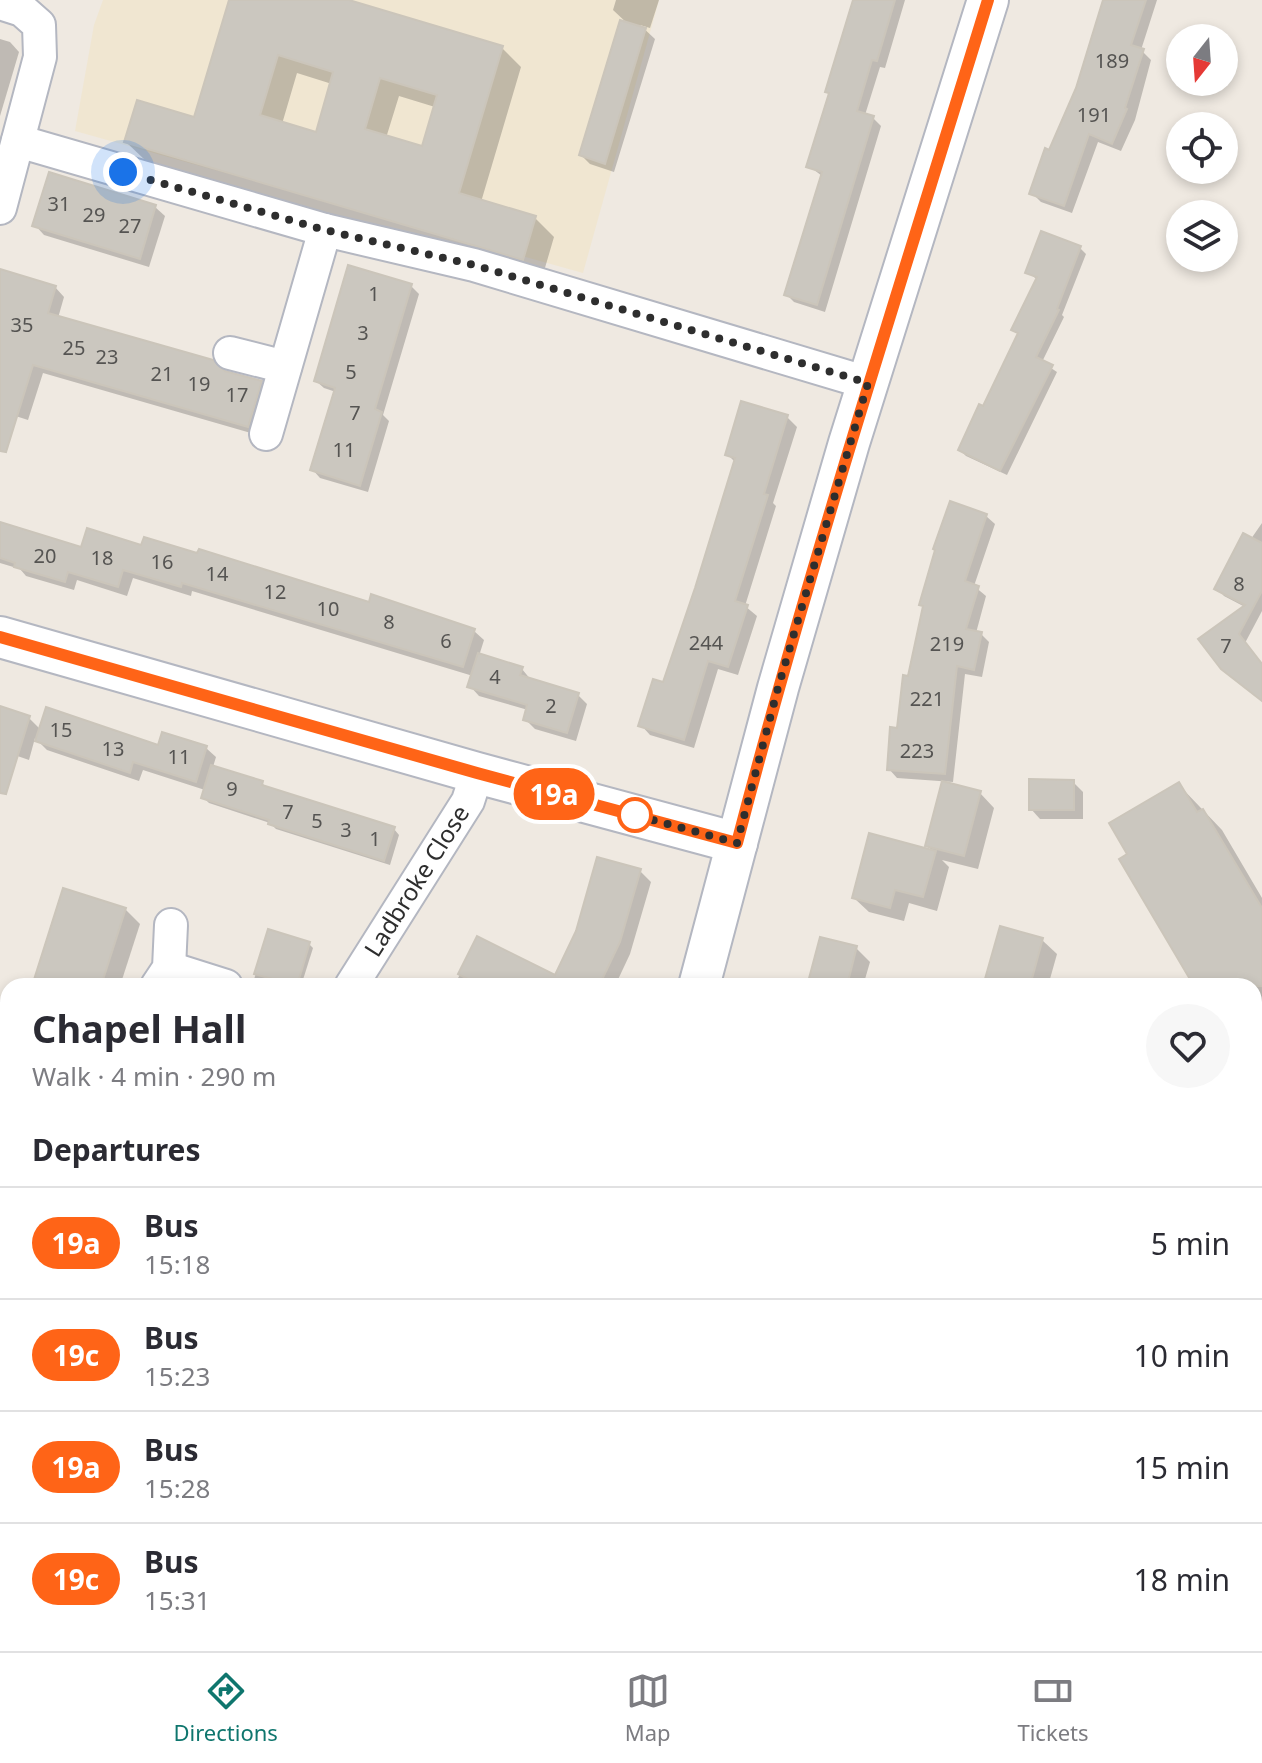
<!DOCTYPE html>
<html lang="en">
<head>
<meta charset="utf-8">
<style>
	:root { --surface:#fff; --page:#f7f7f7; --text:#2b2b33; --muted:#7c7c81; --line:#e1e1e2; --accent:#0f766e }
	body { margin:0; font-family:"Noto Sans",sans-serif; background:var(--page); color:var(--text); height:100vh; display:flex; flex-direction:column; font-size:30px; white-space:nowrap }
	* { box-sizing:border-box; margin:0 }
	p { font-size:26px; color:var(--muted) }
	.icon { flex:none; width:44px; height:44px; fill:none; stroke:currentColor; stroke-width:2; stroke-linecap:round; stroke-linejoin:round }
	.map { position:relative; flex:1; overflow:hidden }
	.side { position:absolute; left:0px; top:978px; width:1262px; height:674px; display:flex; flex-direction:column; background:var(--surface); border-radius:24px 24px 0 0; box-shadow:0 4px 12px #0003 }
	.side>* { flex:none }
	.badge { padding:0 16px; border-radius:26px; font-size:28px; line-height:52px }
	.needle { width:52px; rotate:197deg }
	.buttons { position:absolute; left:1166px; top:24px; display:grid; gap:16px }
	.buttons a { display:grid; place-items:center; width:72px; height:72px; border-radius:50%; background:var(--surface); box-shadow:0 4px 12px #0003; font-size:40px }
	.you { position:absolute; width:40px; height:40px; margin:-20px; border:6px solid #fff; border-radius:50%; background:#1a73e8; box-shadow:0 0 0 12px #1a73e833 }
	.map>.badge { position:absolute; translate:-50% -50%; box-shadow:0 0 0 4px #fff }
	h2 { padding:0 32px; font-size:30px; line-height:72px }
	.round { display:grid; place-items:center; flex:none; width:84px; height:84px; border-radius:42px; background:var(--page) }
	.summary { display:flex; align-items:center; justify-content:space-between; height:136px; padding:0 32px }
	h1 { font-size:38px; font-weight:700; line-height:60px }
	ul { padding:0; list-style:none }
	li { display:flex; align-items:center; gap:24px; height:112px; padding:0 32px; border-top:2px solid var(--line) }
	li div { flex:1 }
	li b { display:block; font-size:30px }
	li em { font-style:normal }
	li .badge { min-width:88px; font-weight:700; text-align:center }
	.menu { display:flex; justify-content:space-around; align-items:center; height:112px; border-top:2px solid var(--line); background:var(--surface); font-size:22px; color:var(--muted) }
	.menu a { display:grid; justify-items:center; gap:4px }
	.menu .selected { color:var(--accent) }
	.map>svg:first-child { display:block }
	.education { fill:#f0e6d1 }
	.shadow { fill:#0003; fill-rule:evenodd }
	.building { fill:#cbc7bf; stroke:#cbc5ba; stroke-width:2; fill-rule:evenodd }
	.lines { fill:none; stroke-linecap:round; stroke-linejoin:round }
	.minor-casing { stroke:#b4b7c1; stroke-width:36 }
	.tertiary-casing { stroke:#b4b7c1; stroke-width:44 }
	.minor { stroke:#fff; stroke-width:32 }
	.tertiary { stroke:#fff; stroke-width:40 }
	.line-casing { stroke:#fff; stroke-width:18 }
	.line { stroke:#ff6417; stroke-width:12 }
	.walk { stroke:#2e2e2e; stroke-width:8; stroke-dasharray:0 14.4 }
	.stop-dot { fill:#fff; stroke:#ff6417; stroke-width:4 }
	.labels { text-anchor:middle; stroke-width:6; stroke-linejoin:round; paint-order:stroke }
	.number-label { font-size:20px; fill:#555452 }
	.street-label { font-size:24px; fill:#2e2e2e; stroke:#fff }
</style>
</head>
<body>
<div class="map">
<svg width="1262" height="1651" viewBox="0 0 1262 1651">
	<rect width="100%" height="100%" fill="#efe9e1"/>
	<path class="education" d="M 103,0 L 659,0 L 583,273 L 75,131 L 94,25 Z"/>
	<g class="shadow">
		<path d="M 231,0 L 342,0 L 502,48 L 521,67 L 481,202 L 535,218 L 554,237 L 542,278 L 146,161 L 126,142 L 196,120 ZM 297,73 L 332,84 L 317,134 L 282,124 ZM 399,96 L 435,107 L 423,149 L 386,138 Z"/>
		<path d="M 616,0 L 659,0 L 650,28 L 640,25 L 655,39 L 614,172 L 590,164 L 581,155 L 628,24 L 613,10 Z"/>
		<path d="M 855,0 L 905,0 L 885,68 L 880,67 L 865,115 L 873,118 L 881,126 L 825,312 L 794,302 L 786,294 L 822,176 L 809,166 L 831,95 L 827,91 Z"/>
		<path d="M 1102,0 L 1157,0 L 1141,50 L 1151,60 L 1135,120 L 1121,151 L 1098,142 L 1072,213 L 1041,202 L 1032,193 L 1078,89 L 1105,1 Z"/>
		<path d="M 0,39 L 10,42 L 19,52 L 0,116 Z"/>
		<path d="M 155,207 L 165,216 L 149,267 L 44,235 L 35,225 Z"/>
		<path d="M 1080,248 L 1086,254 L 1062,315 L 1064,317 L 1042,362 L 1057,372 L 1007,475 L 966,456 L 960,450 L 984,409 L 1019,335 L 1013,329 L 1038,280 L 1027,272 Z"/>
		<path d="M 0,275 L 55,287 L 64,297 L 58,318 L 224,373 L 261,382 L 270,392 L 258,435 L 43,373 L 28,420 L 0,411 Z"/>
		<path d="M 411,286 L 419,294 L 383,415 L 389,421 L 368,492 L 320,478 L 313,470 L 336,392 L 324,388 L 316,381 Z"/>
		<path d="M 787,417 L 797,427 L 773,503 L 776,506 L 745,606 L 757,616 L 738,675 L 718,669 L 694,748 L 650,735 L 641,725 L 664,684 L 696,589 L 735,462 L 727,454 Z"/>
		<path d="M 986,516 L 995,524 L 974,586 L 986,596 L 976,633 L 981,634 L 989,642 L 982,677 L 965,674 L 953,782 L 897,778 L 889,769 L 910,678 Z"/>
		<path d="M 0,523 L 83,549 L 143,547 L 474,631 L 484,640 L 479,656 L 522,669 L 531,680 L 578,695 L 587,704 L 576,741 L 535,729 L 525,719 L 528,710 L 479,696 L 470,686 L 473,676 L 192,591 L 191,596 L 133,578 L 127,596 L 77,580 L 74,590 L 26,576 L 20,569 L 0,563 Z"/>
		<path d="M 1262,523 L 1262,611 L 1245,643 L 1262,665 L 1262,700 L 1222,668 L 1245,607 L 1224,596 L 1217,588 Z"/>
		<path d="M 0,708 L 29,718 L 41,730 L 159,747 L 206,748 L 216,757 L 213,767 L 262,783 L 269,790 L 394,829 L 399,835 L 390,865 L 276,829 L 270,823 L 209,803 L 203,797 L 205,790 L 143,770 L 139,781 L 47,750 L 35,738 L 29,760 L 0,750 Z"/>
		<path d="M 1073,782 L 1083,792 L 1083,819 L 1040,819 L 1031,809 Z"/>
		<path d="M 1178,784 L 1222,830 L 1262,898 L 1262,1084 L 1254,1088 L 1254,986 L 1197,986 L 1130,855 Z"/>
		<path d="M 980,793 L 994,808 L 978,869 L 942,860 L 949,867 L 937,911 L 909,903 L 904,921 L 869,912 L 854,898 L 934,853 L 927,845 Z"/>
		<path d="M 640,871 L 651,882 L 630,954 L 615,986 L 454,986 L 478,939 L 556,978 Z"/>
		<path d="M 125,909 L 140,924 L 120,986 L 34,986 Z"/>
		<path d="M 269,931 L 309,944 L 313,948 L 301,986 L 252,986 Z"/>
		<path d="M 1042,940 L 1057,954 L 1048,986 L 985,986 Z"/>
		<path d="M 856,948 L 870,962 L 863,986 L 809,986 Z"/>
		<path d="M 924,981 L 943,986 L 923,986 Z"/>
		<path d="M 1262,1232 L 1262,1258 L 1254,1248 L 1254,1239 Z"/>
		<path d="M 1254,1415 L 1262,1419 L 1261,1464 L 1254,1462 Z"/>
		<path d="M 513,1644 L 532,1644 L 530,1650 Z"/>
		<path d="M 772,1644 L 925,1644 L 924,1651 L 773,1651 Z"/>
		<path d="M 1098,1644 L 1178,1644 L 1171,1651 L 1090,1651 Z"/>
	</g>
	<g class="building">
		<path d="M 229,0 L 349,0 L 503,46 L 459,193 L 536,216 L 523,260 L 124,142 L 137,100 L 194,117 ZM 278,55 L 333,72 L 316,132 L 260,115 ZM 380,78 L 437,95 L 422,146 L 365,129 Z"/>
		<path d="M 853,0 L 895,0 L 877,61 L 872,60 L 857,111 L 874,116 L 817,305 L 784,295 L 822,172 L 806,167 L 829,93 L 825,92 Z"/>
		<path d="M 1103,0 L 1146,0 L 1131,45 L 1144,49 L 1125,108 L 1127,109 L 1112,144 L 1089,134 L 1064,206 L 1029,194 L 1045,148 L 1049,150 L 1076,88 Z"/>
		<path d="M 620,20 L 646,28 L 605,164 L 579,155 Z"/>
		<path d="M 49,172 L 156,205 L 140,259 L 32,226 Z"/>
		<path d="M 1041,231 L 1081,246 L 1057,309 L 1059,310 L 1036,357 L 1053,365 L 1000,471 L 958,450 L 979,404 L 983,406 L 1018,333 L 1011,330 L 1037,277 L 1025,273 Z"/>
		<path d="M 348,265 L 412,284 L 375,409 L 382,412 L 360,486 L 310,470 L 335,388 L 314,381 Z"/>
		<path d="M 0,269 L 56,286 L 48,313 L 213,360 L 225,371 L 262,381 L 248,427 L 33,365 L 6,452 L 0,451 Z"/>
		<path d="M 741,401 L 788,415 L 764,494 L 768,495 L 735,601 L 748,605 L 728,667 L 708,661 L 684,740 L 638,726 L 653,679 L 663,682 L 695,588 L 735,458 L 725,455 Z"/>
		<path d="M 950,501 L 987,514 L 965,581 L 979,586 L 966,629 L 982,632 L 974,670 L 957,666 L 945,774 L 887,770 L 890,727 L 897,728 L 903,675 L 908,676 L 923,606 L 919,605 L 935,550 L 933,549 Z"/>
		<path d="M 0,522 L 81,547 L 87,528 L 141,545 L 144,537 L 197,553 L 199,549 L 369,602 L 371,594 L 475,629 L 463,667 L 182,583 L 181,587 L 123,570 L 118,587 L 68,572 L 65,582 L 14,567 L 15,563 L 0,558 Z"/>
		<path d="M 1243,533 L 1262,543 L 1262,591 L 1239,634 L 1262,664 L 1262,701 L 1221,669 L 1198,639 L 1245,605 L 1214,589 Z"/>
		<path d="M 478,653 L 523,667 L 520,675 L 579,693 L 567,733 L 523,720 L 527,705 L 467,687 Z"/>
		<path d="M 0,706 L 30,716 L 6,794 L 0,793 Z"/>
		<path d="M 46,707 L 158,745 L 162,732 L 207,746 L 196,782 L 133,762 L 130,773 L 35,741 Z"/>
		<path d="M 211,765 L 263,781 L 262,785 L 395,827 L 384,861 L 268,824 L 269,820 L 201,798 Z"/>
		<path d="M 1029,779 L 1074,780 L 1074,810 L 1029,810 Z"/>
		<path d="M 942,781 L 981,791 L 964,856 L 925,846 Z"/>
		<path d="M 1179,782 L 1197,812 L 1203,809 L 1262,908 L 1262,986 L 1194,986 L 1119,859 L 1127,854 L 1109,823 Z"/>
		<path d="M 869,833 L 936,851 L 923,897 L 895,890 L 890,908 L 852,898 Z"/>
		<path d="M 597,857 L 641,869 L 620,942 L 599,986 L 481,986 L 458,974 L 477,936 L 555,975 L 576,931 Z"/>
		<path d="M 63,888 L 126,908 L 101,986 L 32,986 Z"/>
		<path d="M 1000,926 L 1043,938 L 1030,986 L 983,986 Z"/>
		<path d="M 268,929 L 310,942 L 297,986 L 254,974 Z"/>
		<path d="M 820,937 L 857,946 L 847,986 L 807,986 Z"/>
	</g>
	<g class="lines">
		<defs>
			<g id="minor">
				<path d="M 0,3 L 22,10 L 39,25 L 40,57 L 0,208"/>
				<path d="M 18,141 L 325,230 L 474,265 L 868,383"/>
				<path d="M 230,353 L 285,367"/>
				<path d="M 266,434 L 325,230"/>
				<path d="M 169,968 L 226,986"/>
				<path d="M 157,986 L 169,968 L 171,925"/>
				<path id="s1" d="M 351,986 L 468,801 L 477,773"/>
				<path d="M 0,1019 L 8,1024"/>
				<path d="M 1254,1173 L 1262,1168"/>
				<path d="M 0,1343 L 8,1350"/>
				<path d="M 1254,1355 L 1262,1358"/>
				<path d="M 0,1493 L 8,1494"/>
				<path d="M 1254,1572 L 1262,1556"/>
				<path d="M 235,1644 L 246,1651"/>
				<path d="M 1216,1651 L 1219,1644"/>
			</g>
			<g id="tertiary">
				<path d="M 0,637 L 477,773 L 737,843"/>
				<path d="M 699,986 L 778,688 L 849,443 L 988,0"/>
				<path d="M 354,1651 L 359,1644"/>
			</g>
		</defs>
		<use href="#minor" class="minor-casing"/>
		<use href="#tertiary" class="tertiary-casing"/>
		<use href="#minor" class="minor"/>
		<use href="#tertiary" class="tertiary"/>
	</g>
	<g class="lines">
		<defs>
			<path id="line" d="M 0,637 L 477,773 L 737,843 C 811,559 902,280 988,0"/>
		</defs>
		<use href="#line" class="line-casing"/>
		<use href="#line" class="line"/>
		<path class="walk" d="M 123,172 L 325,230 L 474,265 L 868,383 L 778,688 L 737,843 L 631,814 L 635,815"/>
	</g>
	<circle class="stop-dot" cx="635" cy="815" r="16"/>
	<g class="labels">
		<g class="number-label">
			<text x="1112" y="68">189</text>
			<text x="1094" y="122">191</text>
			<text x="59" y="211">31</text>
			<text x="94" y="222">29</text>
			<text x="130" y="233">27</text>
			<text x="374" y="301">1</text>
			<text x="22" y="332">35</text>
			<text x="363" y="340">3</text>
			<text x="74" y="355">25</text>
			<text x="107" y="364">23</text>
			<text x="351" y="379">5</text>
			<text x="162" y="381">21</text>
			<text x="199" y="391">19</text>
			<text x="237" y="402">17</text>
			<text x="355" y="420">7</text>
			<text x="344" y="457">11</text>
			<text x="45" y="563">20</text>
			<text x="102" y="565">18</text>
			<text x="162" y="569">16</text>
			<text x="217" y="581">14</text>
			<text x="1239" y="591">8</text>
			<text x="275" y="599">12</text>
			<text x="328" y="616">10</text>
			<text x="389" y="629">8</text>
			<text x="446" y="648">6</text>
			<text x="706" y="650">244</text>
			<text x="947" y="651">219</text>
			<text x="1226" y="653">7</text>
			<text x="495" y="684">4</text>
			<text x="927" y="706">221</text>
			<text x="551" y="713">2</text>
			<text x="61" y="737">15</text>
			<text x="113" y="756">13</text>
			<text x="917" y="758">223</text>
			<text x="179" y="764">11</text>
			<text x="232" y="796">9</text>
			<text x="288" y="819">7</text>
			<text x="317" y="828">5</text>
			<text x="346" y="837">3</text>
			<text x="375" y="846">1</text>
		</g>
		<g class="street-label">
			<text dy="8" stroke="none"><textPath href="#s1" startOffset="124">Ladbroke Close</textPath></text>
		</g>
	</g>
</svg>
<div class="buttons">
<a><svg class="needle" viewBox="-14 -14 28 28"><path d="M0-13l5 13h-10z" fill="#e53935"/><path d="M0 13l5-13h-10z" fill="#7c7c81"/></svg></a>
<a><svg class="icon" aria-label="locate" viewBox="0 0 24 24"><circle cx="12" cy="12" r="6"/><path d="M12 2v4M12 18v4M2 12h4M18 12h4"/></svg></a>
<a><svg class="icon" aria-label="layers" viewBox="0 0 24 24"><path d="M12 4l9 5-9 5-9-5zM3 14l9 5 9-5"/></svg></a>
</div>
<div class="you" style="left:123px;top:172px"></div>
<b class="badge" style="left:554px;top:794px;background:#ff6417;color:#fff">19a</b>
<section class="side">
<div class="summary"><div><h1>Chapel Hall</h1><p>Walk · 4 min · 290 m</p></div><a class="round"><svg class="icon" aria-label="heart" viewBox="0 0 24 24"><path d="M12 20l-8-8c-3-5 5-10 8-4 3-6 11-1 8 4z"/></svg></a></div>
<h2>Departures</h2>
<ul>
<li><span class="badge" style="background:#ff6417;color:#fff">19a</span><div><b>Bus</b><p>15:18</p></div><em>5 min</em></li>
<li><span class="badge" style="background:#ff6417;color:#fff">19c</span><div><b>Bus</b><p>15:23</p></div><em>10 min</em></li>
<li><span class="badge" style="background:#ff6417;color:#fff">19a</span><div><b>Bus</b><p>15:28</p></div><em>15 min</em></li>
<li><span class="badge" style="background:#ff6417;color:#fff">19c</span><div><b>Bus</b><p>15:31</p></div><em>18 min</em></li>
</ul>
</section>
</div>
<nav class="menu">
<a class="selected"><svg class="icon" aria-label="directions" viewBox="0 0 24 24"><path d="M12 3l9 9-9 9-9-9zM9 14v-3h6M13 9l2 2-2 2"/></svg>Directions</a>
<a><svg class="icon" aria-label="map" viewBox="0 0 24 24"><path d="M3 6l6-2 6 2 6-2v14l-6 2-6-2-6 2zM9 4v14M15 6v14"/></svg>Map</a>
<a><svg class="icon" aria-label="tickets" viewBox="0 0 24 24"><path d="M3 7h18v10H3zM15 7v10"/></svg>Tickets</a>
</nav>
</body>
</html>
